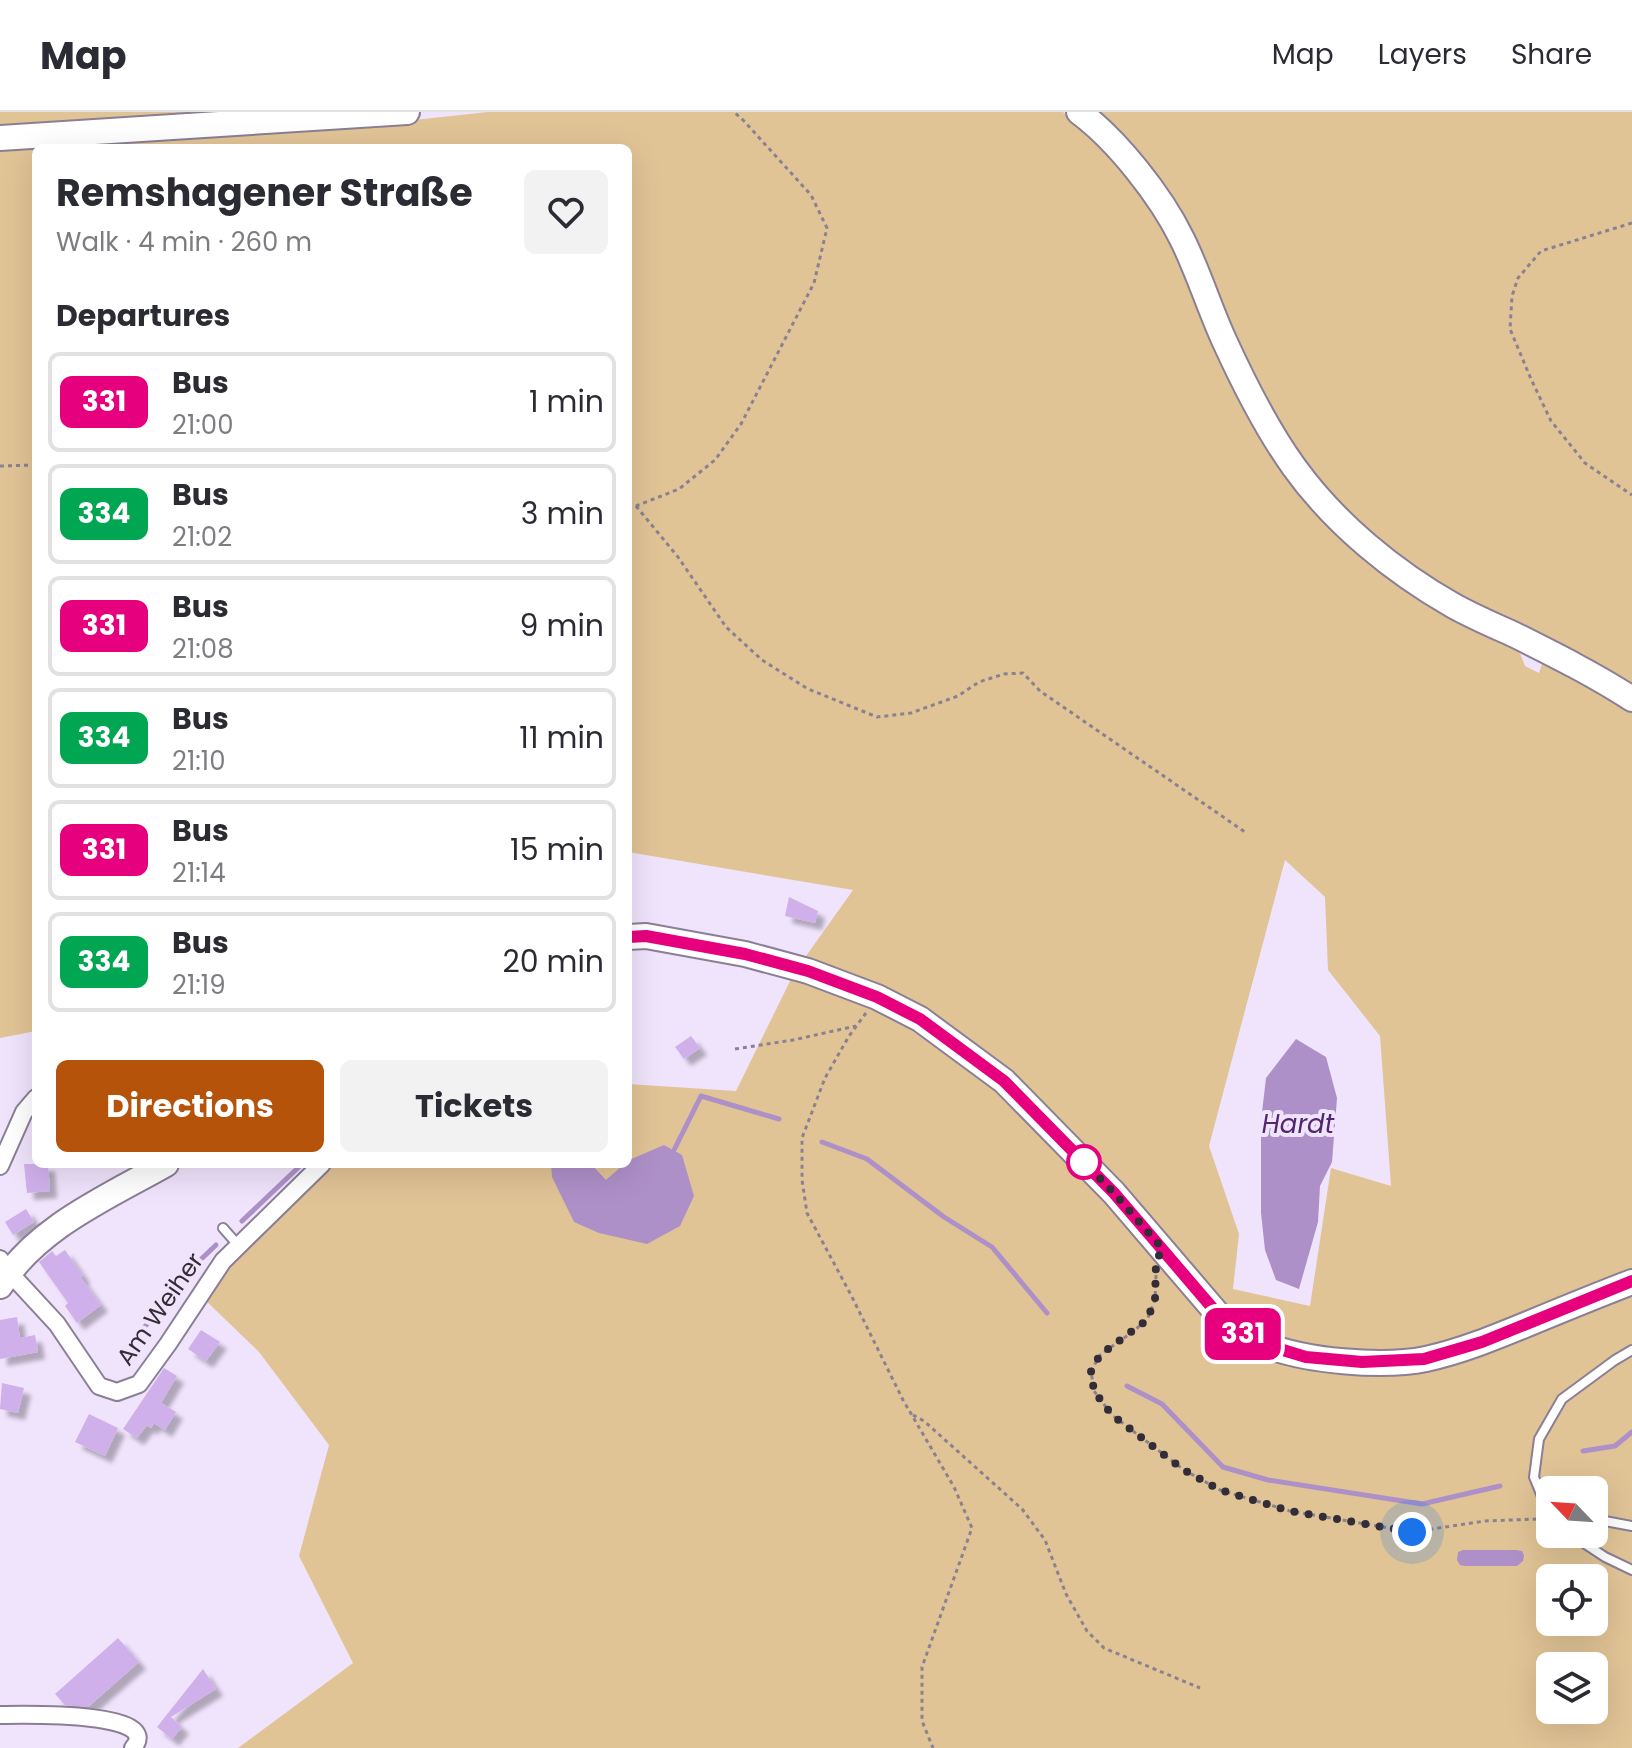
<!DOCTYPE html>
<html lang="en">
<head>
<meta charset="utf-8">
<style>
	:root { --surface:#fff; --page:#f2f2f3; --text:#2b2b33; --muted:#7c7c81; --line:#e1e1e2; --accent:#b45309 }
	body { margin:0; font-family:Poppins,sans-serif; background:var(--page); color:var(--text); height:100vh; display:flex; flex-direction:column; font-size:30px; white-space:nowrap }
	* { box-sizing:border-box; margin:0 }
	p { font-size:26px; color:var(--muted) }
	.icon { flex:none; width:44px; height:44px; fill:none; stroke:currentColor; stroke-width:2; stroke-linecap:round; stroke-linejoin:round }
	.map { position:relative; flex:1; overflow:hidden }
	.side { position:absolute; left:32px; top:32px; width:600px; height:1024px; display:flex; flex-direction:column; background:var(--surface); border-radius:12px; box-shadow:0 8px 32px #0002 }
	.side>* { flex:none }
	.badge { padding:0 16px; border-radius:12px; font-size:28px; line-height:52px }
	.needle { width:52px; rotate:295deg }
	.controls { position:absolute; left:1536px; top:1364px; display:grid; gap:16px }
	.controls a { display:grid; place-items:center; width:72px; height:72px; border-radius:12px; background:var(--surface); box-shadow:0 8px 32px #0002; font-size:40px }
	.you { position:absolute; width:40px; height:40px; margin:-20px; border:6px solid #fff; border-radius:50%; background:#1a73e8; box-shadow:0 0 0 12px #1a73e833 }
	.map>.badge { position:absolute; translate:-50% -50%; box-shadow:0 0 0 4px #fff }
	h2 { padding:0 24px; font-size:30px; line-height:72px }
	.round { display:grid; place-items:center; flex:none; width:84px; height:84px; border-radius:12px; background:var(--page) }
	.head { display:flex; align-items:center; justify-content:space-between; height:136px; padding:0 24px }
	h1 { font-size:38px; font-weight:700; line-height:60px }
	.action { display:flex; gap:16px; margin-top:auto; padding:16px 24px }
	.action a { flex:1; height:92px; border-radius:12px; background:var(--accent); color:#fff; font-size:32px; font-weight:700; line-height:92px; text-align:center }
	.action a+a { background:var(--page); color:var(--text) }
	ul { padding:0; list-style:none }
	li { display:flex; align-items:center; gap:24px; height:100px; margin:0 16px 12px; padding:0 8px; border:4px solid var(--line); border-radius:12px }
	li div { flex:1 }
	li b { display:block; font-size:30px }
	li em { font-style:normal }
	li .badge { min-width:88px; font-weight:700; text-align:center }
	header { display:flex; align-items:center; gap:48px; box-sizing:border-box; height:112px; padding:0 40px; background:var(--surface); border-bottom:2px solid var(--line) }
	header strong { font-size:38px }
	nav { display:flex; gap:44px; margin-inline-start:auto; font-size:28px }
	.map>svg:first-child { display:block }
	.green { fill:#e1c496; fill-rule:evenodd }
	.water { fill:#ae90c8 }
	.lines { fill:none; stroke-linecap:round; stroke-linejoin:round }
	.stream { stroke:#ae90c8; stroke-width:5 }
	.building { fill:#d0b0eb; filter:url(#shadow) }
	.lane-casing { stroke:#8a7f95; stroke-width:12 }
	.street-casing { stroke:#8a7f95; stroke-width:20 }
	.secondary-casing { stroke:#8a7f95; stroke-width:28 }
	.path { stroke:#8a8191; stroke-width:3; stroke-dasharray:4 4; stroke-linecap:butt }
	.lane { stroke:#fff; stroke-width:8 }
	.street { stroke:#fff; stroke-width:16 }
	.secondary { stroke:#fff; stroke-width:24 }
	.line-casing { stroke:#fff; stroke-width:18 }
	.line { stroke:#e6007e; stroke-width:12 }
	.walk { stroke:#322d36; stroke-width:8; stroke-dasharray:0 14.4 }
	.stop-dot { fill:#fff; stroke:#e6007e; stroke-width:4 }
	.labels { text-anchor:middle; stroke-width:8; stroke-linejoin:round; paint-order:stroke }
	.street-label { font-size:24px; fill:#322d36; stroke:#f0e3fc }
	.water-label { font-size:26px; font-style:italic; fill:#51286d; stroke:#f0e3fc }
</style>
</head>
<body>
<header>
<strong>Map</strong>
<nav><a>Map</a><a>Layers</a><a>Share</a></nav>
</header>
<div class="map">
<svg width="1632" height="1636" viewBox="0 0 1632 1636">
	<defs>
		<filter id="shadow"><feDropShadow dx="7" dy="7" stdDeviation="2" flood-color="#0004"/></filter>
	</defs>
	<rect width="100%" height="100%" fill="#f0e3fc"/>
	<g class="green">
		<path d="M 0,0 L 244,0 L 0,16 Z"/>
		<path d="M 488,0 L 1063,0 C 1084,18 1106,35 1123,56 C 1141,78 1155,102 1169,125 L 1298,375 L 1514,534 L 1520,541 L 1525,554 L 1539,561 L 1542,552 L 1548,550 L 1619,590 L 1632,600 L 1632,1636 L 238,1636 L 353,1551 L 299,1444 L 329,1333 L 259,1240 L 203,1186 L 225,1153 L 328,1052 L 628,1052 L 628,972 L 736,979 L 794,861 L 853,778 L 628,740 L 628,36 L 36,36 L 36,919 L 0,926 L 0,36 L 405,9 ZM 1285,748 L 1325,785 L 1328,858 L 1380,924 L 1391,1074 L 1331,1056 L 1310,1194 L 1233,1177 L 1239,1122 L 1209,1034 ZM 1550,1378 L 1594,1378 L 1594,1422 L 1550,1422 ZM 1550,1466 L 1594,1466 L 1594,1510 L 1550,1510 ZM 1550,1554 L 1594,1554 L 1594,1598 L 1550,1598 Z"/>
		<path d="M 1097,0 L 1632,0 L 1632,577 L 1458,484 L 1406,451 L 1349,402 L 1320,373 L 1290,330 L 1237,233 L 1190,116 L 1167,75 L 1112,13 Z"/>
	</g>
	<g class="water">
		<path d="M 1296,927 L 1326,945 L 1337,986 L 1332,1050 L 1320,1074 L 1318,1110 L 1299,1177 L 1276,1168 L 1265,1138 L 1261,1101 L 1261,1009 L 1266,966 Z"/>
		<path d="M 664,1033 L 682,1043 L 694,1084 L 680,1114 L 647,1132 L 599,1121 L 574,1110 L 552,1065 L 551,1052 L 591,1052 L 606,1068 L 624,1052 L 628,1052 L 629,1048 Z"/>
		<path d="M 197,1149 L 200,1156 C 193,1166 187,1182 174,1182 L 170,1177 L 174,1166 L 186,1151 Z"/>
		<path d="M 1463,1438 L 1516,1438 L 1522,1439 L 1524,1443 L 1523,1449 L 1517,1454 L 1464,1454 L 1460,1453 L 1457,1448 L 1458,1440 Z"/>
	</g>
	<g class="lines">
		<g class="stream">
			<path d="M 822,1030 L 867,1047 L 944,1105 L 992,1135 L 1047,1201"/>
			<path d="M 671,1044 L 701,984 L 779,1007"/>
			<path d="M 242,1109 L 302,1052"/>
			<path d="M 194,1154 L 216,1133"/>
			<path d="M 123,1242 L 175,1177"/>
			<path d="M 1127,1274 L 1162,1292 L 1223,1355 L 1268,1368 L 1422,1392 L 1500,1374"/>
			<path d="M 1583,1339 L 1615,1334 L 1632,1320"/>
		</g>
	</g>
	<g class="building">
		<path d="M 789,785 L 818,799 L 815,811 L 785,804 Z"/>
		<path d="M 691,924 L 700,936 L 684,947 L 675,935 Z"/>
		<path d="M 24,1052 L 48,1052 L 50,1079 L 27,1081 Z"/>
		<path d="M 26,1097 L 34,1110 L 13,1123 L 5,1110 Z"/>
		<path d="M 65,1138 L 83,1164 L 81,1166 L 101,1193 L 77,1211 L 65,1194 L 68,1191 L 39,1150 L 52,1139 L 56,1144 Z"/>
		<path d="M 17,1205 L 20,1226 L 35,1223 L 38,1240 L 0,1247 L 0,1208 Z"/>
		<path d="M 201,1218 L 220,1230 L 206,1249 L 188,1237 Z"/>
		<path d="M 164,1256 L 177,1264 L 161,1291 L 176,1300 L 165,1318 L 154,1311 L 151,1316 L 147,1313 L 137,1326 L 123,1317 Z"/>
		<path d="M 2,1271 L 24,1276 L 18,1301 L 0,1297 Z"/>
		<path d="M 89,1302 L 118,1316 L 105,1344 L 75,1330 Z"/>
		<path d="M 118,1526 L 139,1550 L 88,1595 L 65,1593 L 55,1582 Z"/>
		<path d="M 203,1557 L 216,1577 L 171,1605 L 182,1615 L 172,1627 L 157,1615 Z"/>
	</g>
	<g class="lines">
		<defs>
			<g id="lane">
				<path d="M 223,1116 L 238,1133"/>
				<path d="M 1550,1404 L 1534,1365 L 1539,1327 L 1562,1287 L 1615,1248 L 1632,1238"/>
				<path d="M 1594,1407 L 1632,1414"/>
				<path d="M 1570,1422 L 1605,1445 L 1632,1458"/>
			</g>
			<g id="street">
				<path d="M 0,1054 L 24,1000 L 36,986"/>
				<path d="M 0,1147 L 9,1160 L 57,1212 L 99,1274 L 117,1280 L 139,1272 L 168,1232 L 223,1149 L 322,1052"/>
				<path d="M 0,1603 C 15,1603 166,1598 133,1636"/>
			</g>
			<g id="secondary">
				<path d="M 1079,0 C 1117,28 1161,84 1182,127 C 1198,159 1209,195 1224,228 C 1244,272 1266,316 1294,355 C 1335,412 1394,460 1454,494 C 1474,505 1495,514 1515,523 C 1555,543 1595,563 1632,587"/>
				<path d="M 0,26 L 407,0"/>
				<path d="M 628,825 L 646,824 L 745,842 L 808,859 L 877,885 L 920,907 L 1004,969 L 1114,1081 L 1221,1206 C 1235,1216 1248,1226 1263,1232 C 1304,1249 1382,1256 1426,1247 C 1462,1239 1496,1225 1530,1211 C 1564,1197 1598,1183 1632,1170"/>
				<path d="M 0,1174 C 37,1115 108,1085 166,1052"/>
			</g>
		</defs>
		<use href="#lane" class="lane-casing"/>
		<use href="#street" class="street-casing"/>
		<use href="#secondary" class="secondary-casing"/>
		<g class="path">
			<path d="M 1632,111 L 1541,139 L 1518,166 L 1512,184 L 1510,217 L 1531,267 L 1551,309 L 1585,351 L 1632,383"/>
			<path d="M 0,354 L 36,353"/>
			<path d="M 628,392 L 636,394 L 679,377 L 715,348 L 741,312 L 814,171 L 827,116 L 811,83 L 744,9 L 734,0"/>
			<path d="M 636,394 L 678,445 L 726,515 L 762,548 L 808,577 L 877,605 L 911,601 L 958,584 L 979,570 L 1004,562 L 1023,561 L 1040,579 L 1245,720"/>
			<path d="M 866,901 L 849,924 L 825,966 L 802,1026 L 802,1068 L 807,1101 L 851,1183 L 903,1288 L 954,1375 L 972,1416 L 922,1555 L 922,1609 L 933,1636"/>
			<path d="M 735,937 L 793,928 L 856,914"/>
			<path d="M 1156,1163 L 1155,1188 L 1147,1208 L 1131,1221 L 1100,1243 L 1091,1259 L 1094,1279 L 1112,1303 L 1184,1358 L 1220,1378 L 1290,1399 L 1412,1420 L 1485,1409 L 1537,1407"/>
			<path d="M 913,1303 L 924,1309 L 1022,1397 L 1045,1428 L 1066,1482 L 1087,1519 L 1104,1536 L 1200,1576"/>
		</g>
		<use href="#lane" class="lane"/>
		<use href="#street" class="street"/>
		<use href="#secondary" class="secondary"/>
	</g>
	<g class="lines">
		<defs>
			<path id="line" d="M 628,825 L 646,824 L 745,842 L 808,859 L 877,885 L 920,907 L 1004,969 L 1114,1081 L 1221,1206 L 1242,1221 L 1263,1232 L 1306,1245 L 1362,1250 L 1424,1247 L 1482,1230 L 1632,1169"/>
		</defs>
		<use href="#line" class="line-casing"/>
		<use href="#line" class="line"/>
		<path class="walk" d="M 1084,1050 L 1077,1043 L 1114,1081 L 1162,1136 L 1156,1151 L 1155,1188 L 1147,1208 L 1100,1243 L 1091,1259 L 1094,1279 L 1112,1303 L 1184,1358 L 1220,1378 L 1290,1399 L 1412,1420"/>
	</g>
	<circle class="stop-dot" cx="1084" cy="1050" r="16"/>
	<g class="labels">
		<g class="street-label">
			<text transform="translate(160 1197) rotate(-55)" y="8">Am Weiher</text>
		</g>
		<g class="water-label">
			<text x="1298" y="1021">Hardt</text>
		</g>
	</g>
</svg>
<div class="controls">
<a><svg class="needle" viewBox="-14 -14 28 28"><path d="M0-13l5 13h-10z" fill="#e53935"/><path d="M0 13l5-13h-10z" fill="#7c7c81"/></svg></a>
<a><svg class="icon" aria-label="locate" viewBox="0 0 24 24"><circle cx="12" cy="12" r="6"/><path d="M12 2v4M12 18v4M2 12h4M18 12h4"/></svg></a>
<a><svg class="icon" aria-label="layers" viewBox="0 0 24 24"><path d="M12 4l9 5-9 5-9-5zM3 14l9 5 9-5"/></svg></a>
</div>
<div class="you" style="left:1412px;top:1420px"></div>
<b class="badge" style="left:1243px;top:1222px;background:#e6007e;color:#fff">331</b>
<section class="side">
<div class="head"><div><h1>Remshagener Straße</h1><p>Walk · 4 min · 260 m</p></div><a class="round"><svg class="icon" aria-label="heart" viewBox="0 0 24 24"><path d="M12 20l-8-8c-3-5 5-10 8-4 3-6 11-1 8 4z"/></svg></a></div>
<h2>Departures</h2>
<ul>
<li><span class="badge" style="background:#e6007e;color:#fff">331</span><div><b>Bus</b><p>21:00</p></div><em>1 min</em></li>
<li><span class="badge" style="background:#00a651;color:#fff">334</span><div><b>Bus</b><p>21:02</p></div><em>3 min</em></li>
<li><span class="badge" style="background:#e6007e;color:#fff">331</span><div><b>Bus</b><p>21:08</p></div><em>9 min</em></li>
<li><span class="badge" style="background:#00a651;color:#fff">334</span><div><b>Bus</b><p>21:10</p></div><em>11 min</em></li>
<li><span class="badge" style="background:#e6007e;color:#fff">331</span><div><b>Bus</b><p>21:14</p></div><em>15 min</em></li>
<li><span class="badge" style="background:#00a651;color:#fff">334</span><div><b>Bus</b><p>21:19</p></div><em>20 min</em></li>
</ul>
<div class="action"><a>Directions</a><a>Tickets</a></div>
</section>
</div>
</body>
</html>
